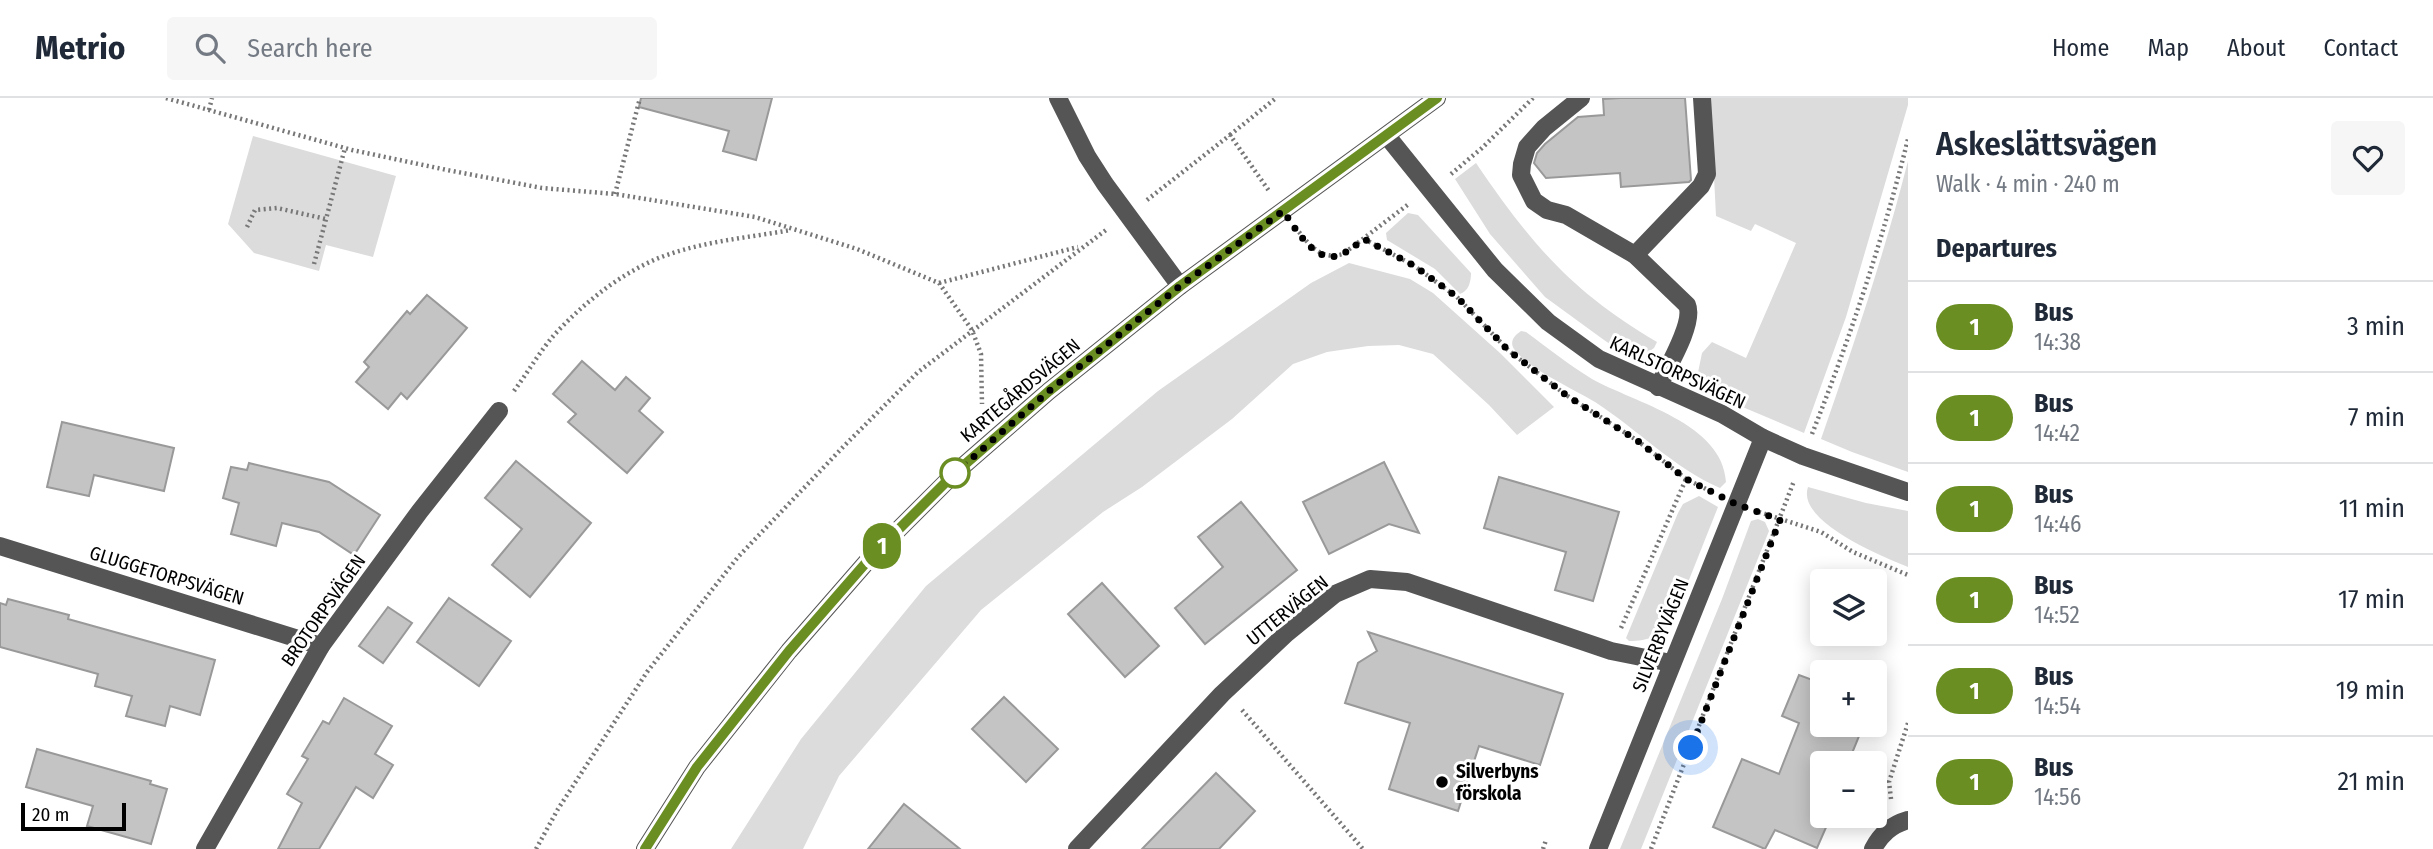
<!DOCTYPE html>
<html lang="en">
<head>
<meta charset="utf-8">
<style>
	:root { --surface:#fff; --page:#f6f6f7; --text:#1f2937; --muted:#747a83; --line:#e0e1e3 }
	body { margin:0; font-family:"Fira Sans Condensed",sans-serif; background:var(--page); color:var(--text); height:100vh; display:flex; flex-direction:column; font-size:26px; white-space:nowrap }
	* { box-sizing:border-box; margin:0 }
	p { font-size:23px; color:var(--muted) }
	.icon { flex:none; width:38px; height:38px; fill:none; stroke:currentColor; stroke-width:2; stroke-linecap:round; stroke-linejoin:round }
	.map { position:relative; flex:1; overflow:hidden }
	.drawer { display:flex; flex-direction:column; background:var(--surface); width:525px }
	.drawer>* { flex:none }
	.badge { padding:0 14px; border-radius:23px; font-size:24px; line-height:46px }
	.fabs { position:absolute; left:1810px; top:471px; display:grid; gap:14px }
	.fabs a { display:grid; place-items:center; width:77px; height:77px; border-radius:7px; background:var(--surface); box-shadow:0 4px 18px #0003; font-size:35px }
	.scale { position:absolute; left:21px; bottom:18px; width:105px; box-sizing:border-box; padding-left:7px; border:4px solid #000; border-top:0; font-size:19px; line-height:24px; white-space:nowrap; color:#000; -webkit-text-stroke:5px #fff; paint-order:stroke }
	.you { position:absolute; width:35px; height:35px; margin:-18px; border:5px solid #fff; border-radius:50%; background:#1a73e8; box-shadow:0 0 0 10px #1a73e833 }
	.map>.badge { position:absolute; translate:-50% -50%; box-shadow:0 0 0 4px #fff }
	h2 { padding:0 28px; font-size:26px; line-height:63px }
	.round { display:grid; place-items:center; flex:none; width:74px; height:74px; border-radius:7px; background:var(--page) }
	.summary { display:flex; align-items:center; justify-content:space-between; height:119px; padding:0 28px }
	h1 { font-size:33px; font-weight:600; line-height:52px }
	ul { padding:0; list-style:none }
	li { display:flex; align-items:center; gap:21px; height:91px; padding:0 28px; border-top:2px solid var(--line) }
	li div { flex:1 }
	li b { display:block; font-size:26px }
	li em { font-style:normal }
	li .badge { min-width:77px; font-weight:700; text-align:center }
	header { display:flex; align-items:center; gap:42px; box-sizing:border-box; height:98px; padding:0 35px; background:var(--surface); border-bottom:2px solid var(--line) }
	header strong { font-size:33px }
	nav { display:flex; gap:38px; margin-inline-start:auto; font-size:24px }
	.search { width:490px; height:63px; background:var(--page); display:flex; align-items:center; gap:18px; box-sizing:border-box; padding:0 24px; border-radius:7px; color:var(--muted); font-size:26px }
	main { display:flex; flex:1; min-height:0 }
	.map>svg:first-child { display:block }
	.green { fill:#dcdcdc }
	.building { fill:#c4c4c4; stroke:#999; stroke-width:2 }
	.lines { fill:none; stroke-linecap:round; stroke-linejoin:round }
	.path { stroke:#777; stroke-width:4.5; stroke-dasharray:2 3.5; stroke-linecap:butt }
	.minor { stroke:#555; stroke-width:18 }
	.line-casing { stroke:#fff; stroke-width:16 }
	.line { stroke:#6b8e23; stroke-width:10 }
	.walk { stroke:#000; stroke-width:7; stroke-dasharray:0 12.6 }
	.stop-dot { fill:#fff; stroke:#6b8e23; stroke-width:3.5 }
	.poi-dot { fill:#000; stroke:#fff; stroke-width:2.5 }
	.labels { text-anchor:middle; stroke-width:6; stroke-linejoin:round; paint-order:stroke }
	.street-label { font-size:19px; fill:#000; stroke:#fff }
	.poi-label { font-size:19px; font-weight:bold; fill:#000; stroke:#fff; text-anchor:start }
</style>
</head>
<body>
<header>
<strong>Metrio</strong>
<div class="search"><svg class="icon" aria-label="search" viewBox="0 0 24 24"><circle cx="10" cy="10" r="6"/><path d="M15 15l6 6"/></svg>Search here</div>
<nav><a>Home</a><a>Map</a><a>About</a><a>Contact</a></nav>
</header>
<main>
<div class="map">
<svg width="1908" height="751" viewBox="0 0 1908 751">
	<rect width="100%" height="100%" fill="#fff"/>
	<g class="green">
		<path d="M 1710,0 L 1908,0 L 1908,7 L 1846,219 L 1804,335 L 1695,289 L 1702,255 L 1712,244 L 1746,260 L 1796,145 L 1755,126 L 1751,133 L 1716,118 Z"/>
		<path d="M 253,38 L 396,78 L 373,159 L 326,147 L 319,173 L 254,155 L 228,126 Z"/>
		<path d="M 1908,63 L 1908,374 L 1852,354 L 1821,341 C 1853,249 1884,157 1908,63 Z"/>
		<path d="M 1476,65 C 1531,146 1572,194 1657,244 L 1654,250 L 1640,260 L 1622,254 L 1604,242 L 1545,199 L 1490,136 L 1455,81 Z"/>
		<path d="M 1408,115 L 1418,117 L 1471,175 C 1471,183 1469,193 1460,196 L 1435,171 L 1387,142 L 1386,135 Z"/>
		<path d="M 1349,165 L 1410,181 L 1433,195 L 1500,255 L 1554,309 L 1517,337 L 1489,307 L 1433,256 L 1399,247 L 1368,248 L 1327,254 L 1293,266 L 1232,321 L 1142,389 L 1103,414 L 981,512 L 839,678 L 803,751 L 731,751 L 801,641 L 926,488 L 1158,293 L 1311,185 Z"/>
		<path d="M 1521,233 L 1526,234 C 1548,250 1569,267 1592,281 C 1635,305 1723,325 1726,384 L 1720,390 C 1674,370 1637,331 1595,304 C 1574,291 1528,271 1514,251 C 1509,243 1515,237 1521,233 Z"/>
		<path d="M 1808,389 L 1866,405 L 1908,413 L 1908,469 C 1884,459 1796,424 1808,389 Z"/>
		<path d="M 1699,398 L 1718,409 L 1673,522 C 1663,538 1648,543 1629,543 L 1626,540 L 1678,415 L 1683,406 Z"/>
		<path d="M 1758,421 L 1765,424 L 1769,433 L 1641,751 L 1620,751 L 1722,501 L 1751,423 Z"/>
	</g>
	<g class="building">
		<path d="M 641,0 L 772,0 L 756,62 L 723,53 L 729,33 L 639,9 Z"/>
		<path d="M 1620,0 L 1685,0 L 1691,82 L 1689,84 L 1621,89 L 1620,75 L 1546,80 L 1534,65 L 1537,55 L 1545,46 L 1578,19 L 1604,17 L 1603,1 Z"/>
		<path d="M 427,197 L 467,230 L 407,301 L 401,295 L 388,311 L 356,284 L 369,269 L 364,264 L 407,213 L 410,216 Z"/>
		<path d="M 582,263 L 615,292 L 626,279 L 650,300 L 639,313 L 663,334 L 627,375 L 568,324 L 576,316 L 553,296 Z"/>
		<path d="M 62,324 L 174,350 L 164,393 L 94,377 L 89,398 L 47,389 Z"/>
		<path d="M 516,363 L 591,425 L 530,499 L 492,467 L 522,431 L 485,400 Z"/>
		<path d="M 1384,364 L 1419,435 L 1389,426 L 1329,456 L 1303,404 Z"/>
		<path d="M 249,365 L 329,384 L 380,417 L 354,457 L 319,434 L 282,425 L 276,448 L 231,436 L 239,405 L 223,400 L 231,369 L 247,372 Z"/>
		<path d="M 1499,379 L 1619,414 L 1593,503 L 1555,492 L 1566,454 L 1484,430 Z"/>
		<path d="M 1241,404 L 1297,472 L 1205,546 L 1175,510 L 1223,469 L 1198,439 Z"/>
		<path d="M 1102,485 L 1159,548 L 1125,579 L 1068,516 Z"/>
		<path d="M 449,500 L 511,543 L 479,588 L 417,544 Z"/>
		<path d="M 8,501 L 69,517 L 68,521 L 215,562 L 200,617 L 170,608 L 165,628 L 126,618 L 132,598 L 95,588 L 98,576 L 0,549 L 0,505 L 6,507 Z"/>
		<path d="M 388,509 L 412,525 L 383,565 L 359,548 Z"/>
		<path d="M 1368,534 L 1563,596 L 1540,667 L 1479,648 L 1458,713 L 1389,691 L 1410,625 L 1345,605 L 1358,565 L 1377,553 Z"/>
		<path d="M 1819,570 L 1822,571 L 1822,626 L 1864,626 L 1848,665 L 1822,665 L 1822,718 L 1831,718 L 1817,750 L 1775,732 L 1765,751 L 1713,729 L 1742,661 L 1779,676 L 1799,625 L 1782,618 L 1799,577 L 1815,583 Z"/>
		<path d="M 1004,599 L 1058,651 L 1026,684 L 972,631 Z"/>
		<path d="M 344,600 L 392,628 L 375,656 L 393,667 L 373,700 L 356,689 L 319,751 L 278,751 L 302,705 L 287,696 L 308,661 L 302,658 L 323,623 L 329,626 Z"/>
		<path d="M 37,651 L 151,683 L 150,686 L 167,691 L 151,746 L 87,728 L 93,708 L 26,689 Z"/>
		<path d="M 1216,675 L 1255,713 L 1219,751 L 1142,751 Z"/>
		<path d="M 904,706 L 960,751 L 868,751 Z"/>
	</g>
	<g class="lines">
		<g class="path">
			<path d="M 166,0 L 352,52 L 447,72 L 542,90 L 615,96 L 755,119 L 857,151 L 939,185 L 972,232 L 981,256 L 982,306"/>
			<path d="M 209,12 L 212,0"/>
			<path d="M 1230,37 L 1276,0"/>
			<path d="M 1451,76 L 1482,50 L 1533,0"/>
			<path d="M 615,96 L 640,0"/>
			<path d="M 1147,102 L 1230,37 L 1269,93"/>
			<path d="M 247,129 L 255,112 L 277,110 L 326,121"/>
			<path d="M 1299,134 C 1311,149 1322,162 1343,156 L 1410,105"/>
			<path d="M 1364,141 L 1413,167 L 1457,199 L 1508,252 L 1566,297 L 1638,343 L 1686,381 L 1712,394"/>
			<path d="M 314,166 L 345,50"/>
			<path d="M 939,185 L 1078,149"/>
			<path d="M 514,293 C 528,274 540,253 555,236 C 583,206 616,179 654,162 C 696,144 746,140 791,132"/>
			<path d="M 1812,336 C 1850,240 1883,141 1908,41"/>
			<path d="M 1759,414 L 1821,434 L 1853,454 L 1908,477"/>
			<path d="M 1621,530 L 1686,381"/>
			<path d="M 1242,612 L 1363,751"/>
			<path d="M 1891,701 L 1889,684 L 1908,625"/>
			<path d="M 536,751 L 558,711 L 647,574 L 738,459 L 845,347 L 918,274 L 1106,132"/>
			<path d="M 1543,751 L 1546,742"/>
			<path d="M 1651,751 L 1794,383"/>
		</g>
		<g class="minor">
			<path d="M 1058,0 L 1087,58 L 1105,86 L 1180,188"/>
			<path d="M 1581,0 L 1544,30 L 1527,49 L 1522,66 L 1521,77 L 1534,103 L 1547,112 L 1566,117 L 1635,157 L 1687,207 C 1695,225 1667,270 1658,289"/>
			<path d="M 1387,38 L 1495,172 L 1548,224 L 1599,261 L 1722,316 L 1763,340 L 1803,358 L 1908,394"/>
			<path d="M 1635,157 L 1701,88 L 1707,76 L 1702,0"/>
			<path d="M 0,448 L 321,548"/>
			<path d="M 205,751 L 321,548 L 420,413 L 499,313"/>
			<path d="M 645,751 L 697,669 L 789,553 L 871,459 L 955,375 L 1049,293 L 1180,188 L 1437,0"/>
			<path d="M 1077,751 L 1222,596 L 1287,535 L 1335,496 L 1370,481 L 1407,484 L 1611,553 L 1671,565"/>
			<path d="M 1598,751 L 1763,340"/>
			<path d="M 1873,751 C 1881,736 1891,727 1908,722"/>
		</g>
	</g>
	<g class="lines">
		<defs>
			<path id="line" d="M 645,751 L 697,669 L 789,553 L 871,459 L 955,375 L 1049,293 L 1180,188 L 1437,0"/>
		</defs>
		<use href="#line" class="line-casing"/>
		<use href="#line" class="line"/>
		<path class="walk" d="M 955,375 L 1049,293 L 1180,188 L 1283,113 C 1295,129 1315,167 1340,157 C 1349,153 1356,147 1364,141 L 1413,167 L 1457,199 L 1508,252 L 1566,297 L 1638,343 L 1686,381 L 1736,406 L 1780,422 L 1691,650"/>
	</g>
	<circle class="stop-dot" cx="955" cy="375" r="14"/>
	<circle class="poi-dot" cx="1442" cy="684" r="7"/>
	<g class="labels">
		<g class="street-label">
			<text transform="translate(1678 274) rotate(25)" y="7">KARLSTORPSVÄGEN</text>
			<text transform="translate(1020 292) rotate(-40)" y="7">KARTEGÅRDSVÄGEN</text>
			<text transform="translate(167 477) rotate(17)" y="7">GLUGGETORPSVÄGEN</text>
			<text transform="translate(323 512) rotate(-55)" y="7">BROTORPSVÄGEN</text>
			<text transform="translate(1287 512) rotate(-39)" y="7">UTTERVÄGEN</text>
			<text transform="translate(1660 537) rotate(-68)" y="7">SILVERBYVÄGEN</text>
		</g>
		<g class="poi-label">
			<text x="1456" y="680">Silverbyns<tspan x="1456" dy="22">förskola</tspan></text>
		</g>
	</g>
</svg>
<div class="fabs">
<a><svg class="icon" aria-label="layers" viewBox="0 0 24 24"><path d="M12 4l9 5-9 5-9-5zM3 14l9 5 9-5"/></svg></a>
<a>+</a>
<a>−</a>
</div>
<div class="scale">20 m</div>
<div class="you" style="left:1691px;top:650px"></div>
<b class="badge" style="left:882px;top:448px;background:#6b8e23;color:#fff">1</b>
</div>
<section class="drawer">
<div class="summary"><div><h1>Askeslättsvägen</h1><p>Walk · 4 min · 240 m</p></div><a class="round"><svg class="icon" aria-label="heart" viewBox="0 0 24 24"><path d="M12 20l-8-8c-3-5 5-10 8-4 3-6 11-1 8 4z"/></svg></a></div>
<h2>Departures</h2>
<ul>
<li><span class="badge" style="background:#6b8e23;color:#fff">1</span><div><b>Bus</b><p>14:38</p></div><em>3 min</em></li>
<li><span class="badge" style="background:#6b8e23;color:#fff">1</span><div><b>Bus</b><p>14:42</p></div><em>7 min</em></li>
<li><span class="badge" style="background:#6b8e23;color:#fff">1</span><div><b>Bus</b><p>14:46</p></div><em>11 min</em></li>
<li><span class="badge" style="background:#6b8e23;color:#fff">1</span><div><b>Bus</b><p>14:52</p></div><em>17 min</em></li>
<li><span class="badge" style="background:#6b8e23;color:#fff">1</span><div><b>Bus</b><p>14:54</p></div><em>19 min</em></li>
<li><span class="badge" style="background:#6b8e23;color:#fff">1</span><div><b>Bus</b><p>14:56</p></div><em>21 min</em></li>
</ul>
</section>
</main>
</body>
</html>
